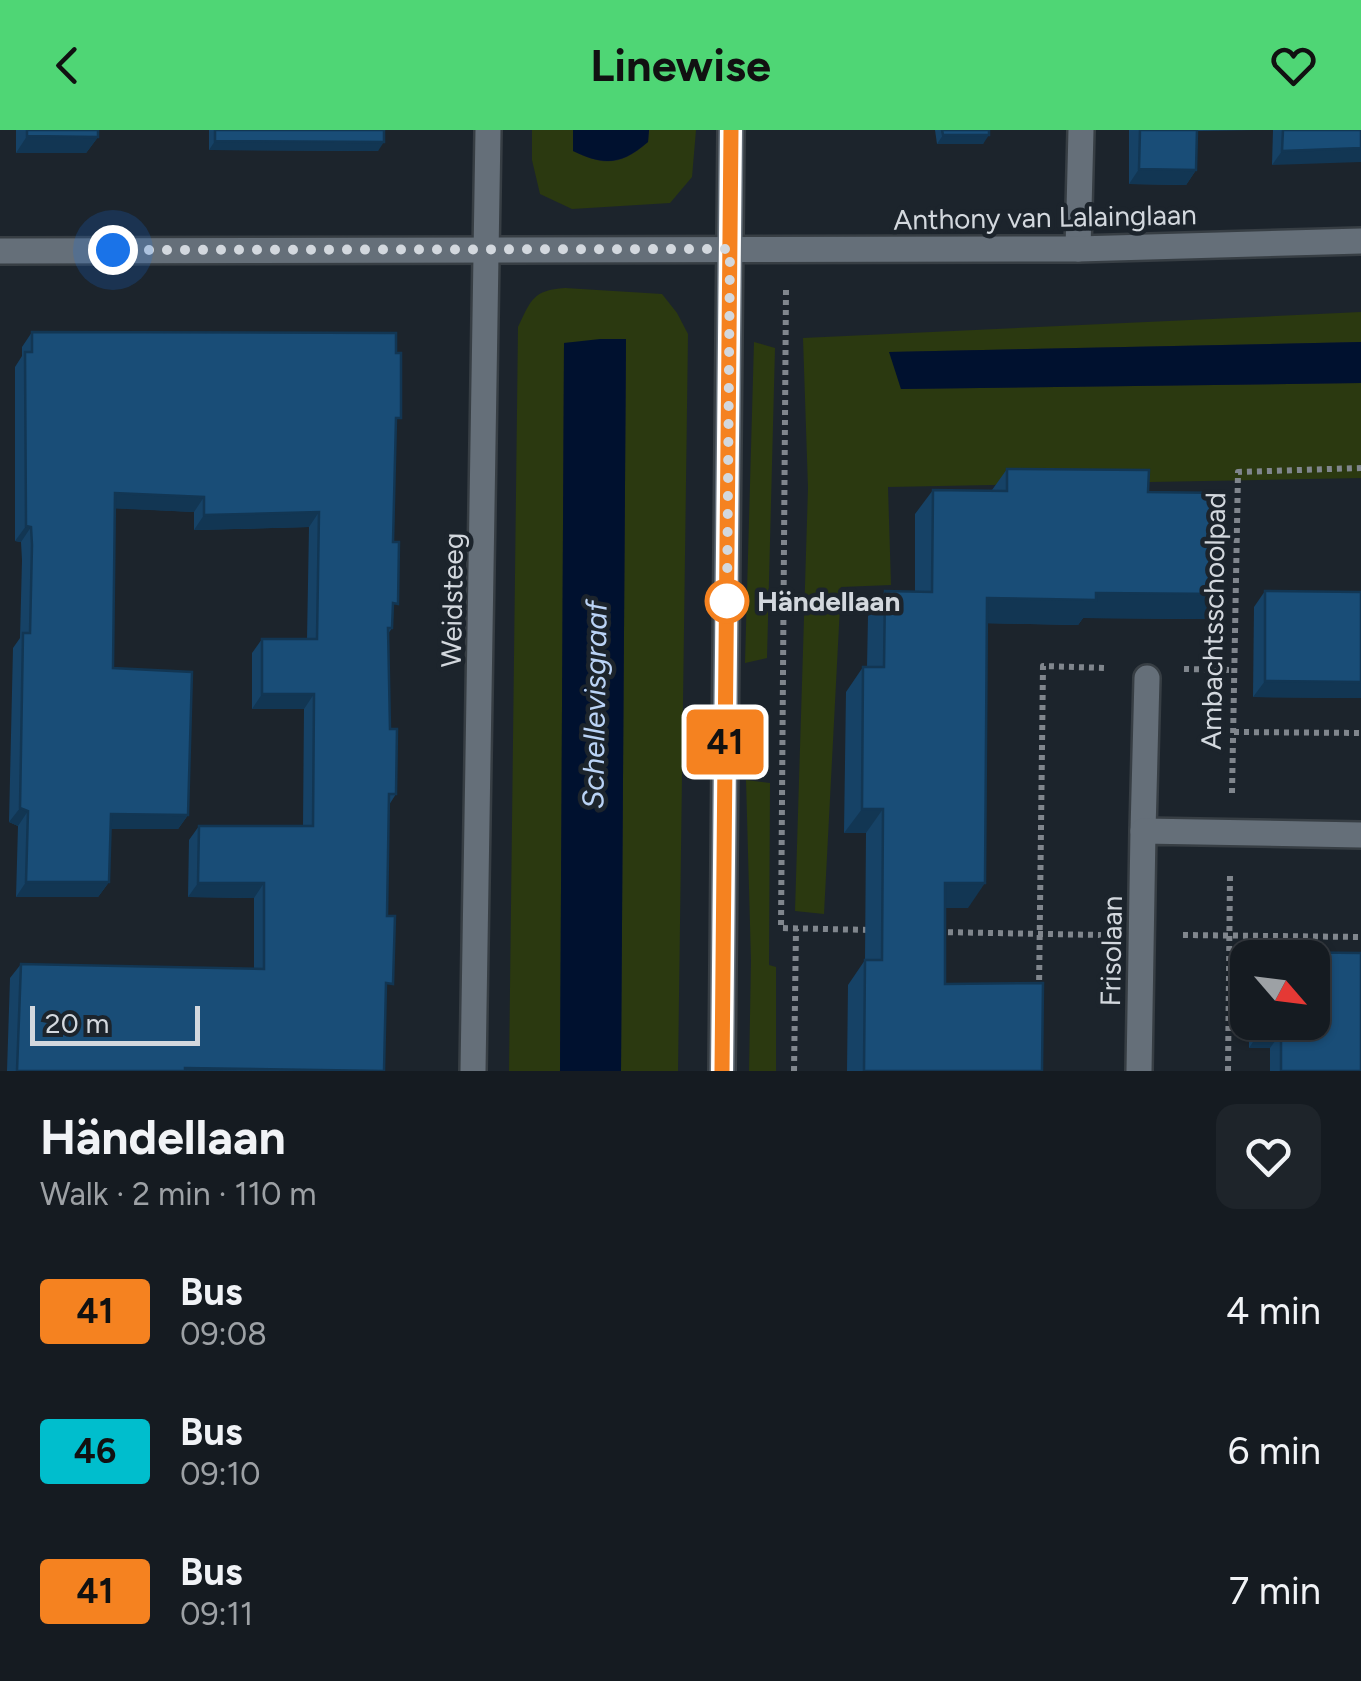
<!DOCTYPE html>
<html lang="en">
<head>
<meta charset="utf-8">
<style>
	:root { --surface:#151b21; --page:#1e242a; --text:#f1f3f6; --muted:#9da1a5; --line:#34393f; --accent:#4fd675 }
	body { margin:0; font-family:Figtree,sans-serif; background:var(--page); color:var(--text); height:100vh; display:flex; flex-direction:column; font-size:38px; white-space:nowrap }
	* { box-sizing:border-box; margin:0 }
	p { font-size:32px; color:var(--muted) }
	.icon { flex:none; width:55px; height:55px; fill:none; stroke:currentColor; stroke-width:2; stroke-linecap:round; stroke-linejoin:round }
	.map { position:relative; height:941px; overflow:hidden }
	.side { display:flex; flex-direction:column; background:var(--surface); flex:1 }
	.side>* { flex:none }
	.badge { padding:0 20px; border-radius:8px; font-size:35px; line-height:65px }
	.needle { width:65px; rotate:118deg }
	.buttons { position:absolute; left:1230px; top:810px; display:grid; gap:20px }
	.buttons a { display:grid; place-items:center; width:100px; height:100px; border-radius:20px; background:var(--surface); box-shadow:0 2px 8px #0004,0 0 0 2px var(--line); font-size:50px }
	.scale { position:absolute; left:30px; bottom:25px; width:170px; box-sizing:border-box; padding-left:10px; border:5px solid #d3d8de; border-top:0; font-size:28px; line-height:35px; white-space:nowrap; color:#d3d8de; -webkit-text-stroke:8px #1c242c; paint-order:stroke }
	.you { position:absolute; width:50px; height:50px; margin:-25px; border:8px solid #fff; border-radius:50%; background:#1a73e8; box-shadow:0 0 0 15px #1a73e833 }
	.map>.badge { position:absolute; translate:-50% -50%; box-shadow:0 0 0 5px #fff }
	.round { display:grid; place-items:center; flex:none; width:105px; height:105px; border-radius:20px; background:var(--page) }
	.head { display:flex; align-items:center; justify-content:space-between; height:170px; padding:0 40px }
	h1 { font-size:48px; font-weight:700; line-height:75px }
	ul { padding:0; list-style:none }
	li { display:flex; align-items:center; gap:30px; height:140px; padding:0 40px }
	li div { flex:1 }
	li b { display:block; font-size:38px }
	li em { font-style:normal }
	li .badge { min-width:110px; font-weight:700; text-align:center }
	header { display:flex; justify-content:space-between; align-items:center; height:130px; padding:0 40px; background:var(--accent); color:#111; font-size:45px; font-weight:700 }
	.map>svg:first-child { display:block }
	.green { fill:#2b3910 }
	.water { fill:#00112f }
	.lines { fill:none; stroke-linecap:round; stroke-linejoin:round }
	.street-casing { stroke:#373e44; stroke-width:30 }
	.secondary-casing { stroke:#373e44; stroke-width:30 }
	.path { stroke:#80868d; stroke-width:6; stroke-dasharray:5 5; stroke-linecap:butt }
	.street { stroke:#656f79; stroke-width:25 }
	.secondary { stroke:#656f79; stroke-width:25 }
	.wall { fill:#164266 }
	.shaded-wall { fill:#123653 }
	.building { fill:#194d77; stroke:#123653; stroke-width:2.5 }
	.line-casing { stroke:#fff; stroke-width:22 }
	.line { stroke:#f58220; stroke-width:15 }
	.walk { stroke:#d3d8de; stroke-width:10; stroke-dasharray:0 18 }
	.stop-dot { fill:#fff; stroke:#f58220; stroke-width:5 }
	.labels { text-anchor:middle; stroke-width:9; stroke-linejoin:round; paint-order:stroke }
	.street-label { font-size:28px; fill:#d3d8de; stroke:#1c242c }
	.stop-label { font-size:28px; font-weight:bold; fill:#d3d8de; stroke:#1c242c; text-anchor:start }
	.water-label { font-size:30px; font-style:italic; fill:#bad3f6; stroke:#1c242c }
</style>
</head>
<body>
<header><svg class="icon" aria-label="back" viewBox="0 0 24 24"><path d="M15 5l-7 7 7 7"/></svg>Linewise<svg class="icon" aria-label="heart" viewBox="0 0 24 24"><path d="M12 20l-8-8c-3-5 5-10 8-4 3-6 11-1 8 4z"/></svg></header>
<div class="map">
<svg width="1361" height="941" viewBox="0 0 1361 941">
	<rect width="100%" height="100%" fill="#1c242c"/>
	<g class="green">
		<path d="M 532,0 L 573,0 L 573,21 C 604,36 621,36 648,12 L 649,0 L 696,0 L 692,47 L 670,73 L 572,79 L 540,64 L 532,30 Z"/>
		<path d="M 565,158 L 662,164 L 677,183 L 688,204 L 678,941 L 621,941 L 626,210 L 564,213 L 560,941 L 509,941 L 518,197 C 531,170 533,160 565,158 Z"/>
		<path d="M 1361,182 L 1361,212 L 890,222 L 901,259 L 1361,253 L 1361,348 L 888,357 L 891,455 L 841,457 L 824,784 L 795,781 L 808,358 L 803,208 Z"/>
		<path d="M 754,212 L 775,218 L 767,528 L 745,533 Z"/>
		<path d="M 746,650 L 770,653 L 769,835 L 776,837 L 776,941 L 749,941 L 751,831 Z"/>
	</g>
	<g class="water">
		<path d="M 573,0 L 649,0 L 648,12 C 621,35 604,36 573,21 Z"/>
		<path d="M 600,209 L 626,209 L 621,941 L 560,941 L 564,213 Z"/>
		<path d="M 1361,212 L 1361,253 L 901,259 L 889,222 Z"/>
	</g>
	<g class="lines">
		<defs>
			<g id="street">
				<path d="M 1078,119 L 1081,0"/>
				<path d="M 0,121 L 1078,119 L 1361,111"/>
				<path d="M 1143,701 L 1147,548"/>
				<path d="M 473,941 L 488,0"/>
				<path d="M 1139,941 L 1143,701 L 1361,705"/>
			</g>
			<path id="secondary" d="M 722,941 L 731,0"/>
		</defs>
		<use href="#street" class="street-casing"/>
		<use href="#secondary" class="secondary-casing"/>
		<g class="path">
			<path d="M 786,160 L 781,798 L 871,800"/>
			<path d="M 1184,539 L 1234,540"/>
			<path d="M 1234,602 L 1361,603"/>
			<path d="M 1232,663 L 1238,342 L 1361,338"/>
			<path d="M 938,802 L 1101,805"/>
			<path d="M 1183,805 L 1361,807"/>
			<path d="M 1039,860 L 1043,536 L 1106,538"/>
			<path d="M 794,941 L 796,799"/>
			<path d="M 1228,941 L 1230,745"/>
		</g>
		<use href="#street" class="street"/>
		<use href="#secondary" class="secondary"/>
	</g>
	<g class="wall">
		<path d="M 16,0 L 98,0 L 98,7 L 86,23 L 16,23 Z"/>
		<path d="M 209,0 L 384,0 L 378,21 L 209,20 Z"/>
		<path d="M 935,0 L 989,0 L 983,14 L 937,14 Z"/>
		<path d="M 1129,0 L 1256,0 L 1197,1 L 1196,40 L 1186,55 L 1129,54 Z"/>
		<path d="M 1273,0 L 1361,0 L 1272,35 Z"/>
		<path d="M 32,202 L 396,296 L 392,498 L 388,504 L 390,599 L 396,664 L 389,675 L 384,941 L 7,941 L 10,848 L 21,834 L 254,839 L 254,768 L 188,767 L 189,710 L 199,696 L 303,696 L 304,579 L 252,579 L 252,523 L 262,509 L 307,509 L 309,397 L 194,400 L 194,382 L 115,378 L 113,538 L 188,685 L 178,699 L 110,699 L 109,752 L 98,767 L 16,767 L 18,696 L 9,692 L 13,518 L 20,508 L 22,430 L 21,412 L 15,411 L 15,237 L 22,226 L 22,217 Z"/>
		<path d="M 1007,339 L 1148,362 L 1223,464 L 1206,489 L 1083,488 L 1078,495 L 987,493 L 968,778 L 945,778 L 945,854 L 1042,941 L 847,941 L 848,855 L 865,830 L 866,703 L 844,703 L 846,562 L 863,537 L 867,537 L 868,486 L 885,461 L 915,462 L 915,384 L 933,360 L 992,360 Z"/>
		<path d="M 1265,461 L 1361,462 L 1361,568 L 1253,567 L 1254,477 Z"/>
		<path d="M 1260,822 L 1361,823 L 1361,941 L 1270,941 L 1270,918 L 1249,918 L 1249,892 L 1312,892 L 1312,828 L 1257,828 Z"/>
	</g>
	<g class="shaded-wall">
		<path d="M 943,5 L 989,5 L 983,14 L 937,14 Z"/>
		<path d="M 27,6 L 98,7 L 86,23 L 16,23 Z"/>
		<path d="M 215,11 L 384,12 L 378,21 L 209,20 Z"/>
		<path d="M 1361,18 L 1361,32 L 1272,35 L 1282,21 Z"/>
		<path d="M 1139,39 L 1196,40 L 1186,55 L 1129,54 Z"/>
		<path d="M 115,363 L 204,367 L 194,382 L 104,378 Z"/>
		<path d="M 319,382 L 309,397 L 194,400 L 204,385 Z"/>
		<path d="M 26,396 L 31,397 L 21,412 L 15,411 Z"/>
		<path d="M 1096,463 L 1223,464 L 1206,489 L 1083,488 L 1078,495 L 970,493 L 987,468 Z"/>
		<path d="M 1265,551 L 1361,552 L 1361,568 L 1253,567 Z"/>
		<path d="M 262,564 L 314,564 L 304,579 L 252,579 Z"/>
		<path d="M 20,678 L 28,681 L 18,696 L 9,692 Z"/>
		<path d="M 862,679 L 883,679 L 866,703 L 844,703 Z"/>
		<path d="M 111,684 L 188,685 L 178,699 L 100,699 Z"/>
		<path d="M 26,752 L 109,752 L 98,767 L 16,767 Z"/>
		<path d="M 198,753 L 264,753 L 254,768 L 188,767 Z"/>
		<path d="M 945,753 L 985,753 L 968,778 L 928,778 Z"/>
		<path d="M 1259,903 L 1281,903 L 1270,918 L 1249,918 Z"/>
		<path d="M 185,938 L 310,940 L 183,941 Z"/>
	</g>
	<g class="building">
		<path d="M 27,0 L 98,0 L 98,7 L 27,6 Z"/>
		<path d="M 215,0 L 384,0 L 384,12 L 215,11 Z"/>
		<path d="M 942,0 L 989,0 L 989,5 L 943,5 Z"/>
		<path d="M 1140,0 L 1197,0 L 1196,40 L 1139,39 Z"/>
		<path d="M 1283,0 L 1361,0 L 1361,18 L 1282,21 Z"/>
		<path d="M 32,202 L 396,203 L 396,223 L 401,223 L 401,288 L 396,288 L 393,412 L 399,412 L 398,474 L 393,473 L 392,498 L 388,498 L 390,599 L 397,599 L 396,664 L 389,664 L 387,786 L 395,786 L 393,854 L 386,853 L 384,941 L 185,938 L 185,941 L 17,941 L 21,834 L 264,839 L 264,753 L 198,753 L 199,696 L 313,696 L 314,564 L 262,564 L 262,509 L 317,509 L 319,382 L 204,385 L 204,367 L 115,363 L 113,538 L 192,542 L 188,685 L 111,684 L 109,752 L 26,752 L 28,681 L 20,678 L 23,503 L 30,503 L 32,415 L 31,397 L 26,396 L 25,222 L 32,222 Z"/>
		<path d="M 1007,339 L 1149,340 L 1148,362 L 1225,363 L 1223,464 L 1096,463 L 1096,470 L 987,468 L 985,753 L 945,753 L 945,854 L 1043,853 L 1042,941 L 864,941 L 865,830 L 882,830 L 883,679 L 862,679 L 863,537 L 884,537 L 885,461 L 932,462 L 933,360 L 1007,361 Z"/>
		<path d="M 1265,461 L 1361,462 L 1361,552 L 1265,551 Z"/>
		<path d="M 1260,822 L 1361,823 L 1361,941 L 1281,941 L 1281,903 L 1259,903 L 1260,892 L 1312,892 L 1312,828 L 1260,828 Z"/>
	</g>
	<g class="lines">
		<defs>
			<path id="line" d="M 722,941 L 731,0"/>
		</defs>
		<use href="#line" class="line-casing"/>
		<use href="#line" class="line"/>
		<path class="walk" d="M 113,120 L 730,119 L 727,471"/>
	</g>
	<circle class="stop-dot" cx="727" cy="471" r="20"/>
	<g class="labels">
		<g class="street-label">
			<text transform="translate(1045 87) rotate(-1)" y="10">Anthony van Lalainglaan</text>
			<text transform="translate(452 470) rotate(-89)" y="10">Weidsteeg</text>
			<text transform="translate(1213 491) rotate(-89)" y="10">Ambachtsschoolpad</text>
			<text transform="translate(1111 821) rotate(-89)" y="10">Frisolaan</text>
		</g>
		<g class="stop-label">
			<text x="757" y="481">Händellaan</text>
		</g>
		<g class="water-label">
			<text transform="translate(595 575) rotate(-89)" y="10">Schellevisgraaf</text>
		</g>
	</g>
</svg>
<div class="buttons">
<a><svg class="needle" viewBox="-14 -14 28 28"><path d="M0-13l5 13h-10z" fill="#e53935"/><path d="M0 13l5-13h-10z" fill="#9da1a5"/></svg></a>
</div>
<div class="scale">20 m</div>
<div class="you" style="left:113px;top:120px"></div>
<b class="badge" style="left:725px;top:612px;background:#f58220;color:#111">41</b>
</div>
<section class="side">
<div class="head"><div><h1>Händellaan</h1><p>Walk · 2 min · 110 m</p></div><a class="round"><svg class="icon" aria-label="heart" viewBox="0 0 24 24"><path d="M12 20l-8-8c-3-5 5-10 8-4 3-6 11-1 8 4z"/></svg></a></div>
<ul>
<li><span class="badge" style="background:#f58220;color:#111">41</span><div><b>Bus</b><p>09:08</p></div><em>4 min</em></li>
<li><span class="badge" style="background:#00becd;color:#111">46</span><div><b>Bus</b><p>09:10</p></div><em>6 min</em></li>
<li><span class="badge" style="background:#f58220;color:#111">41</span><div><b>Bus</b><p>09:11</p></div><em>7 min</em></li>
</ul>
</section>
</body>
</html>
